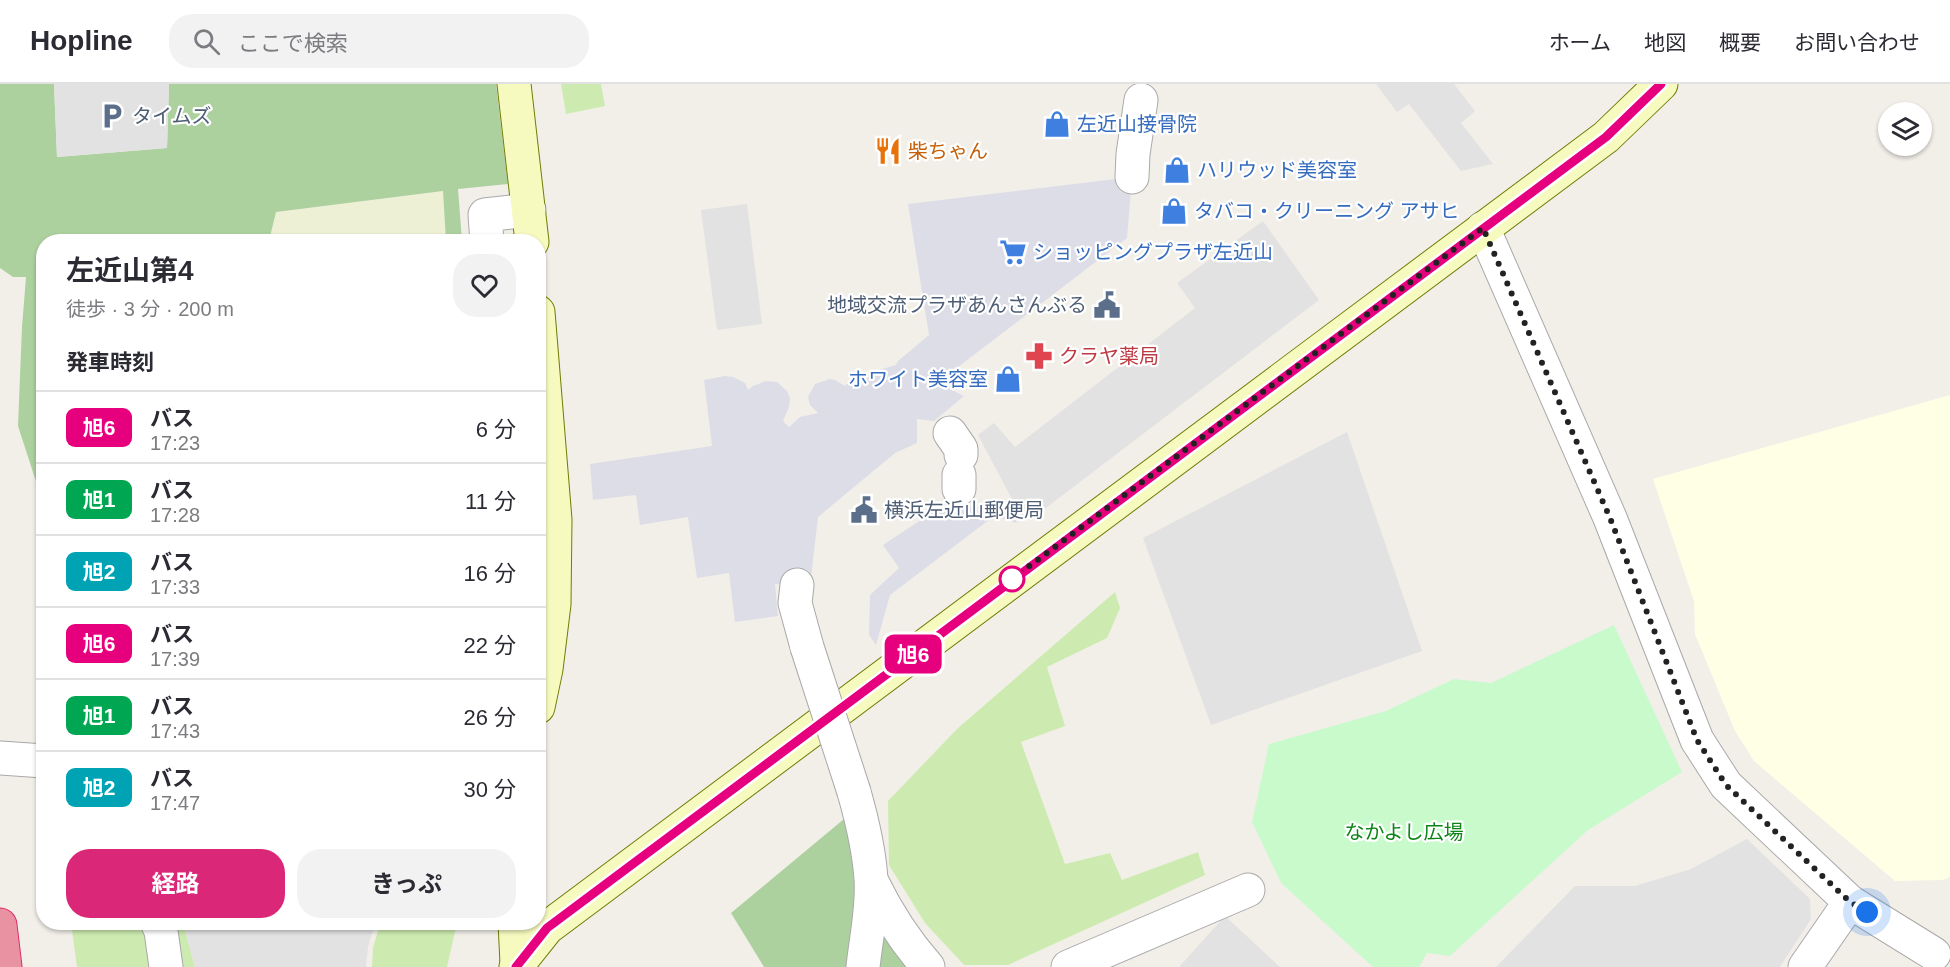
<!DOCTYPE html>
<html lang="ja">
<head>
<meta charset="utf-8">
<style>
	:root { --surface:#fff; --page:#f2f2f3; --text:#2b2b33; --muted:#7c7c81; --line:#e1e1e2; --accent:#db2777 }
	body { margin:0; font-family:Arial,"Noto Sans JP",sans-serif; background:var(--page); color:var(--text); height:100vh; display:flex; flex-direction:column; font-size:22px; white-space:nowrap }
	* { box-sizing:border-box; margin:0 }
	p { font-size:20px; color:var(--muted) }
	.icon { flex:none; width:33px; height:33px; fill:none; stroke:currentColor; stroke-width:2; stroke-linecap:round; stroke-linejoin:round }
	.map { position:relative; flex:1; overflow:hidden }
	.details { position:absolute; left:36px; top:150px; width:510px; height:696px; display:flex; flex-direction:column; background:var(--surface); border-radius:24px; box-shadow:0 2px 4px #0004 }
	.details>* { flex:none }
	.badge { padding:0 12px; border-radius:9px; font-size:21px; line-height:39px }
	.controls { position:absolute; left:1878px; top:18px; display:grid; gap:12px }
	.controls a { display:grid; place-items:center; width:54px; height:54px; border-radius:50%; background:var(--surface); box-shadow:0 2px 4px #0004; font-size:30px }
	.you { position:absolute; width:30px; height:30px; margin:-15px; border:4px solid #fff; border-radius:50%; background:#1a73e8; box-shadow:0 0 0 9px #1a73e833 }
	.map>.badge { position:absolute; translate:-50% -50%; box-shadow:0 0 0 3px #fff }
	h2 { padding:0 30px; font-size:22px; line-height:54px }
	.round { display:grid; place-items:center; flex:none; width:63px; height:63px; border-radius:24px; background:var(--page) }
	.overview { display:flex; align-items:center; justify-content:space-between; height:102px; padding:0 30px }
	h1 { font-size:28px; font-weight:700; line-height:45px }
	.primary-button { display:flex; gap:12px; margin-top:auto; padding:12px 30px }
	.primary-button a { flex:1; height:69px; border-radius:24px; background:var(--accent); color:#fff; font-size:24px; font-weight:700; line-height:69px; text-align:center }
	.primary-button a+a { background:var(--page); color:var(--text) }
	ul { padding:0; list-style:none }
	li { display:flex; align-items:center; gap:18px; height:72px; padding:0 30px; border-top:2px solid var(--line) }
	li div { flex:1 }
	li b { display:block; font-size:22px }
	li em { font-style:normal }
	li .badge { min-width:66px; font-weight:700; text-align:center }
	header { display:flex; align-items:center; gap:36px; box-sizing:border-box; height:84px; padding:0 30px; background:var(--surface); border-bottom:2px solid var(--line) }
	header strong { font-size:28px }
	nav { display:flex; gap:33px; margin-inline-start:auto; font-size:21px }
	.search { width:420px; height:54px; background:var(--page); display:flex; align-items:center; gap:15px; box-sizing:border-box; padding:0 21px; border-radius:24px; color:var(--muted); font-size:22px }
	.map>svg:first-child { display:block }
	.education { fill:#ffffe5 }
	.farmland { fill:#eef0d5 }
	.grass { fill:#cdebb0 }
	.forest { fill:#add19e }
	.park { fill:#c8facc }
	.parking { fill:#e2e2e2 }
	.plaza { fill:#dddde8 }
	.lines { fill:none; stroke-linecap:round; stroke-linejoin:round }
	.street-casing { stroke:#a9a9a9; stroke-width:35 }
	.secondary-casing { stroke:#707d05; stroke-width:35 }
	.highway-casing { stroke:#dc2a67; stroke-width:35 }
	.street { stroke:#fff; stroke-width:33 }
	.secondary { stroke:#f7fabf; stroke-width:33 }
	.highway { stroke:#e892a2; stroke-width:33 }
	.street-bridge-casing { stroke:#a9a9a9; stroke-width:35; stroke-linecap:butt }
	.street-bridge { stroke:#fff; stroke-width:33 }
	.line-casing { stroke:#fff; stroke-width:14 }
	.line { stroke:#e6007e; stroke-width:9 }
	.walk { stroke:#222; stroke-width:6; stroke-dasharray:0 10.8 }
	.stop-dot { fill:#fff; stroke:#e6007e; stroke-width:3 }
	.labels { text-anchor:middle; stroke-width:4.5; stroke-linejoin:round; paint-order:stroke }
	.service-label { font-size:20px; fill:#4e5e75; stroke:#fff; text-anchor:start }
	.shop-label { font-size:20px; fill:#366cbe; stroke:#fff; text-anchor:start }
	.food-label { font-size:20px; fill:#c56008; stroke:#fff; text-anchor:start }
	.health-label { font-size:20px; fill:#be3a42; stroke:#fff; text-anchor:start }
	.park-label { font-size:20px; fill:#0c8416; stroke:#fff }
</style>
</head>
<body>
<header>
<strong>Hopline</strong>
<div class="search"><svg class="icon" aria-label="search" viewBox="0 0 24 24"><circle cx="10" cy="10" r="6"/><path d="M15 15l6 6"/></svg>ここで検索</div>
<nav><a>ホーム</a><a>地図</a><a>概要</a><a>お問い合わせ</a></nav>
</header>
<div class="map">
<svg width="1950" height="883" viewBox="0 0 1950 883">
	<rect width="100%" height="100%" fill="#f2efe9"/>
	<path class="education" d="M 1950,311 L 1950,793 L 1943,796 L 1895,797 L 1754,677 L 1735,647 L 1695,550 L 1694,517 L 1653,395 Z"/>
	<path class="farmland" d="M 443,107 L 446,157 L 269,158 L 276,128 Z"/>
	<g class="grass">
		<path d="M 561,0 L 601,0 L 605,22 L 566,30 Z"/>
		<path d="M 36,458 L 43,465 L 43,583 Z"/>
		<path d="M 1115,508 L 1120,524 L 1107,554 L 1047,583 L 1065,642 L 1021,658 L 1065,780 L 1110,769 L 1122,796 L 1198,768 L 1205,791 L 1008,881 L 964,881 L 925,839 L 889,781 L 888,717 L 957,645 Z"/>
		<path d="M 381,838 L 457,839 L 447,883 L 372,883 L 373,863 Z"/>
		<path d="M 71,839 L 145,839 L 156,883 L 77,883 Z"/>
		<path d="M 167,839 L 183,839 L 195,883 L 179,883 Z"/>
	</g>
	<g class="forest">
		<path d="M 0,0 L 54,0 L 57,73 L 167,64 L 169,0 L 496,0 L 508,100 L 458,105 L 462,157 L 446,157 L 443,107 L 276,128 L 269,157 L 44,158 L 43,419 L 18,342 L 22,243 L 26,193 L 13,193 L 0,184 Z"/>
		<path d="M 850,730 L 860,771 L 853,883 L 764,883 L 731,829 Z"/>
		<path d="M 878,829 L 913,883 L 870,883 Z"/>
	</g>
	<path class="park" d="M 1614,541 L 1682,688 L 1588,746 L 1450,872 L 1427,869 L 1419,883 L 1373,883 L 1281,799 L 1252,738 L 1269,660 L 1386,627 L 1454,595 L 1491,599 Z"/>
	<g class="parking">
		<path d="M 54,0 L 169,0 L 167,64 L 57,73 Z"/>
		<path d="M 1376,0 L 1454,0 L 1475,27 L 1461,39 L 1493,80 L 1461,87 L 1409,20 L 1397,28 Z"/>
		<path d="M 747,120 L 762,240 L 717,246 L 701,126 Z"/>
		<path d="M 1263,137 L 1319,216 L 1030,436 L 1021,432 L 978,351 L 994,339 L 1015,363 L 1195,224 L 1177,199 Z"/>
		<path d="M 1347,348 L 1422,567 L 1211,641 L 1143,454 Z"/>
		<path d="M 1747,755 L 1810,815 L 1811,835 L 1780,883 L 1496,883 L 1575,802 L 1635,802 L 1691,785 Z"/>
		<path d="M 1225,832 L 1280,883 L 1179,883 Z"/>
		<path d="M 183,839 L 183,838 L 375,839 L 368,863 L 366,883 L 195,883 Z"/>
	</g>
	<g class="plaza">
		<path d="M 1132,93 L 1127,154 L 937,299 L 964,312 L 934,337 L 917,335 L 917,359 L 895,369 L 818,433 L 810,502 L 775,500 L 778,532 L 735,538 L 729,489 L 697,494 L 688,433 L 640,441 L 636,411 L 593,416 L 590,380 L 712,362 L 704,296 L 725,292 L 733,293 L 745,299 L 748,306 L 753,302 L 766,297 L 777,298 L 787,307 L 790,314 L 789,323 L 783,337 L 789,343 L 800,333 L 818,329 L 810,321 L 808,313 L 815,300 L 830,295 L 835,296 L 845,302 L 851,294 L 896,281 L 898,277 L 929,251 L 908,120 Z"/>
		<path d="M 992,416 L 1012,427 L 1017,439 L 994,432 L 890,511 L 876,561 L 869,551 L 870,511 L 899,484 L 883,461 L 945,420 L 976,423 Z"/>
	</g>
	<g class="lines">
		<defs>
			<g id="street">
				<path d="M 1132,93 L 1133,70 L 1141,16"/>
				<path d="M 1483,144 L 1610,434 L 1697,656 L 1726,701 L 1850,818 L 1805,883"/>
				<path d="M 487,158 L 485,131 L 529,126"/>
				<path d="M 950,349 L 961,365 L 961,371"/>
				<path d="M 959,405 L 959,391"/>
				<path d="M 797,501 L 795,519 L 807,563"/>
				<path d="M 0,674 L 44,677"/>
				<path d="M 854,708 C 862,736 869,765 871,795 C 873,824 866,854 863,883"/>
				<path d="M 872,798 C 888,831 904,856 928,883"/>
				<path d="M 1850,818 L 1934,870"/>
				<path d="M 157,838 L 161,847 L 166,883"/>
				<path d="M 1068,883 L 1248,806"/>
			</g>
			<g id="secondary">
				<path d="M 514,0 L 532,158"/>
				<path d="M 538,228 L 555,436 L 554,520 L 546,585 L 538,623"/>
				<path d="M 515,838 L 517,880"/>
				<path d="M 516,883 L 547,844 L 1606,53 L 1661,0"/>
			</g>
			<path id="highway" d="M 0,841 L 5,883"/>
		</defs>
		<use href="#street" class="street-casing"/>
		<use href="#secondary" class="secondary-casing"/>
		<use href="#highway" class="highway-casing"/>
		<use href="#street" class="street"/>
		<use href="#secondary" class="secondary"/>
		<use href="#highway" class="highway"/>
		<defs>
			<path id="street-bridge" d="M 807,563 L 854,708"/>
		</defs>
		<use href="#street-bridge" class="street-bridge-casing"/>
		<use href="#street-bridge" class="street-bridge"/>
	</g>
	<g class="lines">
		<defs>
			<path id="line" d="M 516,883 L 547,844 L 1606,53 L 1661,0"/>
		</defs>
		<use href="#line" class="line-casing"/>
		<use href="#line" class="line"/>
		<path class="walk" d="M 1012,495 L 1483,144 L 1610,434 L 1697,656 L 1726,701 L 1850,818 L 1867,828"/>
	</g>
	<defs>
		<symbol id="parking-bare" viewBox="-9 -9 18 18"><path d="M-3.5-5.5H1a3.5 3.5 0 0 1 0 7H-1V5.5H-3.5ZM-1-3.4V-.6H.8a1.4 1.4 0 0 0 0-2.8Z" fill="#5c6f8a" stroke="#fff" stroke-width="2.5" paint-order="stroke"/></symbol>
		<symbol id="shop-bare" viewBox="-9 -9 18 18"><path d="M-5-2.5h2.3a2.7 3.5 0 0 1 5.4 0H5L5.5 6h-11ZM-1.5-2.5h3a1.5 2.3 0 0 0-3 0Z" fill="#3f7fe0" stroke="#fff" stroke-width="2.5" paint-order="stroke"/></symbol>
		<symbol id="restaurant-bare" viewBox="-9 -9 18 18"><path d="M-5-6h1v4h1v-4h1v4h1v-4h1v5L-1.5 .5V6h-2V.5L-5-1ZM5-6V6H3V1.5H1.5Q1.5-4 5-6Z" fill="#e8710a" stroke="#fff" stroke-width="2.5" paint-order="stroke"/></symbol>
		<symbol id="supermarket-bare" viewBox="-9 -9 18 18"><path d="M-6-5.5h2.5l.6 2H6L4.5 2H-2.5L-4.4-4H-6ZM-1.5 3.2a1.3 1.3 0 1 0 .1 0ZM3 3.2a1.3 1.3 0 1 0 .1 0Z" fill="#3f7fe0" stroke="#fff" stroke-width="2.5" paint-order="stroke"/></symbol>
		<symbol id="civic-bare" viewBox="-9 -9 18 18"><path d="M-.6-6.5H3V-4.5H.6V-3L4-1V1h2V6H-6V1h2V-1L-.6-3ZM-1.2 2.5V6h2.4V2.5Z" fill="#5c6f8a" stroke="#fff" stroke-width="2.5" paint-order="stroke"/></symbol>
		<symbol id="pharmacy-bare" viewBox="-9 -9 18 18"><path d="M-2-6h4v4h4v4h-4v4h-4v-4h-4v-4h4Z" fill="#e0444e" stroke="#fff" stroke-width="2.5" paint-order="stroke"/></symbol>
	</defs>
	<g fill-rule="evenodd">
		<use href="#parking-bare" x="93" y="13" width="38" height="38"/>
		<use href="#shop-bare" x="1038" y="21" width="38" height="38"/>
		<use href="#restaurant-bare" x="869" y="48" width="38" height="38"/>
		<use href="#shop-bare" x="1158" y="67" width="38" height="38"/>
		<use href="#shop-bare" x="1155" y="108" width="38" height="38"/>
		<use href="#supermarket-bare" x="994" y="149" width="38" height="38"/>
		<use href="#civic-bare" x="1088" y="202" width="38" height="38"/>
		<use href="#pharmacy-bare" x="1020" y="253" width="38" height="38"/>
		<use href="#shop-bare" x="989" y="276" width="38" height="38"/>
		<use href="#civic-bare" x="845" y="407" width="38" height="38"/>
	</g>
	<circle class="stop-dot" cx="1012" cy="495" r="12"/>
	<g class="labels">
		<g class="service-label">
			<text x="132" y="39">タイムズ</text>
			<text x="1087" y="228" text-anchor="end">地域交流プラザあんさんぶる</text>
			<text x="884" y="433">横浜左近山郵便局</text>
		</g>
		<g class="shop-label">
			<text x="1077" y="47">左近山接骨院</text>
			<text x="1197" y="93">ハリウッド美容室</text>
			<text x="1194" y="134">タバコ・クリーニング アサヒ</text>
			<text x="1033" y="175">ショッピングプラザ左近山</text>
			<text x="988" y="302" text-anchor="end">ホワイト美容室</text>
		</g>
		<g class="food-label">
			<text x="908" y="74">柴ちゃん</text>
		</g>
		<g class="health-label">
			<text x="1059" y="279">クラヤ薬局</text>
		</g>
		<g class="park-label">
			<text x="1404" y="755">なかよし広場</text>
		</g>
	</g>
</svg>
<div class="controls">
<a><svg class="icon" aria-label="layers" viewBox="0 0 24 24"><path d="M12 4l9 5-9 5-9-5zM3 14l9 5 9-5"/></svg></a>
</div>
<div class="you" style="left:1867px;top:828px"></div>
<b class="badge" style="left:913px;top:570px;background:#e6007e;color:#fff">旭6</b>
<section class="details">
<div class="overview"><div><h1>左近山第4</h1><p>徒歩 · 3 分 · 200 m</p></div><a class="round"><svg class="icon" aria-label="heart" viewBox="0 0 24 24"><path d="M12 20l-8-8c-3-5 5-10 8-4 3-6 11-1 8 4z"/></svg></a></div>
<h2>発車時刻</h2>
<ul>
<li><span class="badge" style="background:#e6007e;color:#fff">旭6</span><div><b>バス</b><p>17:23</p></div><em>6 分</em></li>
<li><span class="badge" style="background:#00a651;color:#fff">旭1</span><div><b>バス</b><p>17:28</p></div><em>11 分</em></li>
<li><span class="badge" style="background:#00a3b4;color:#fff">旭2</span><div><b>バス</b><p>17:33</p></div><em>16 分</em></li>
<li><span class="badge" style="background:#e6007e;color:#fff">旭6</span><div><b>バス</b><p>17:39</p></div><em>22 分</em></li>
<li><span class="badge" style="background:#00a651;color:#fff">旭1</span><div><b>バス</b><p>17:43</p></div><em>26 分</em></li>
<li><span class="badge" style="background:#00a3b4;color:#fff">旭2</span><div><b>バス</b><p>17:47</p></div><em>30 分</em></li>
</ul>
<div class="primary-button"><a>経路</a><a>きっぷ</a></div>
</section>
</div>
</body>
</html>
